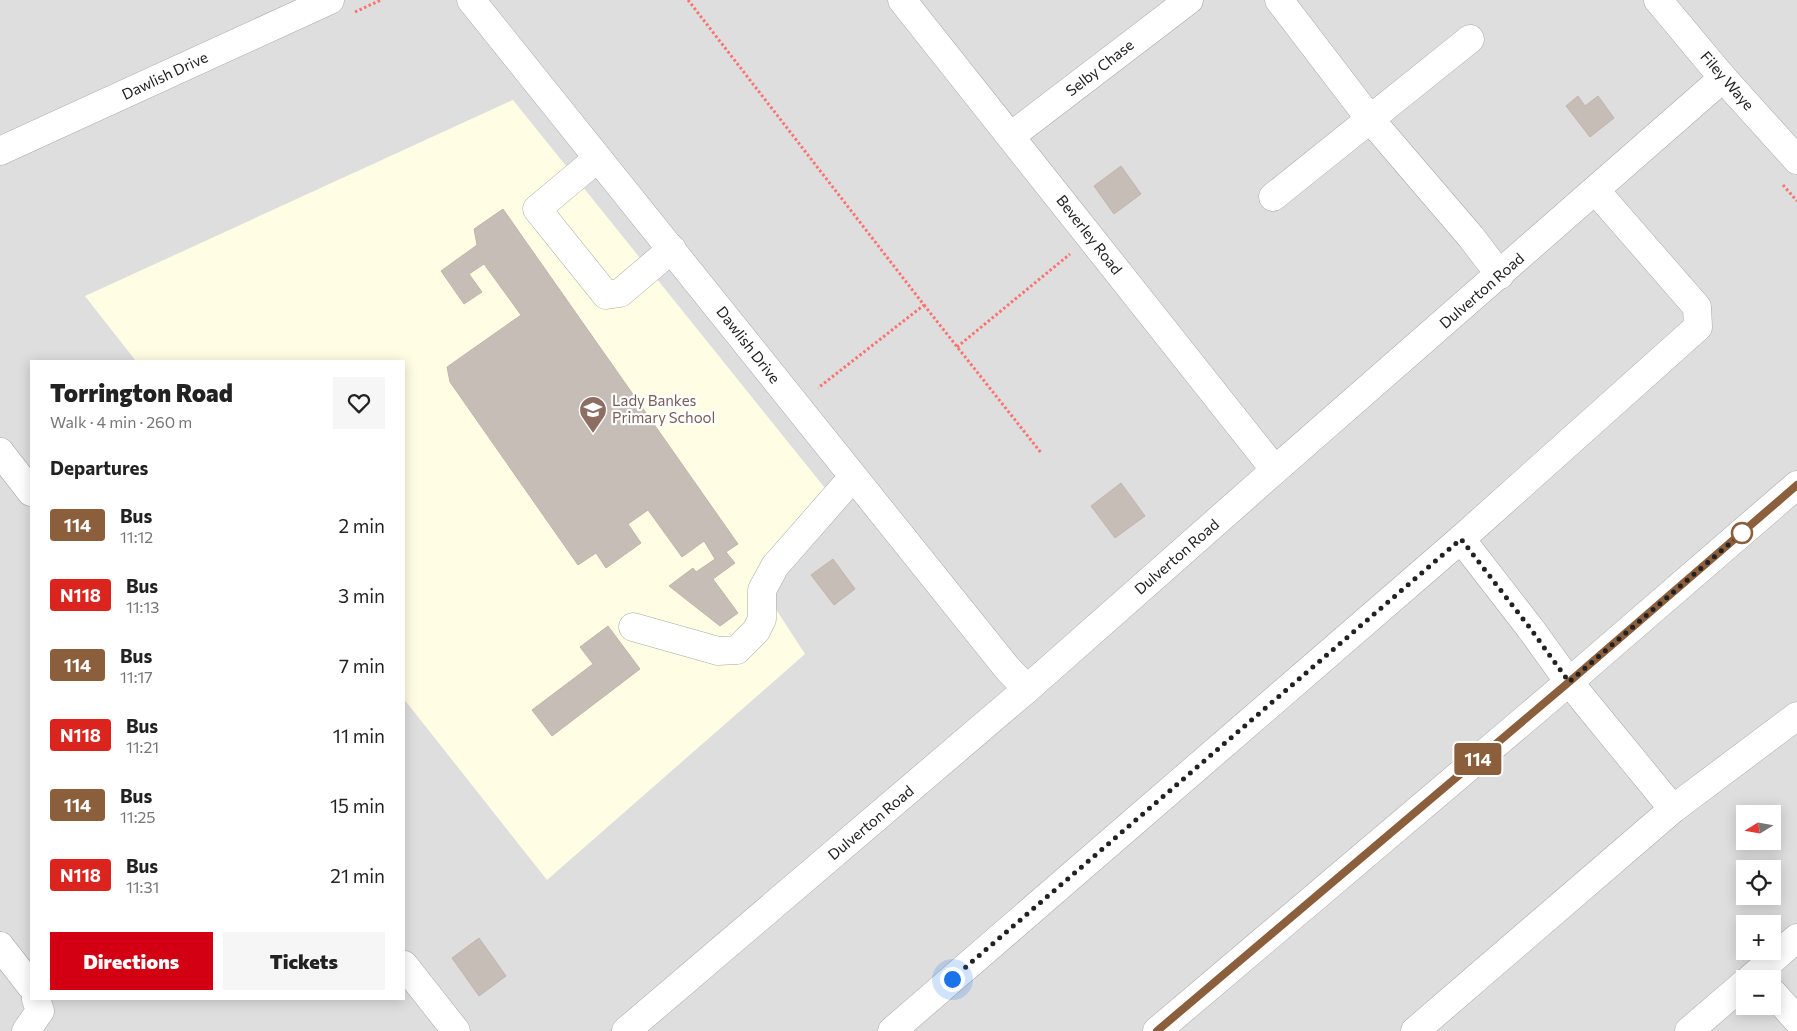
<!DOCTYPE html>
<html lang="en">
<head>
<meta charset="utf-8">
<style>
	:root { --surface:#fff; --page:#f6f6f6; --text:#222; --muted:#767676; --accent:#d20012 }
	body { margin:0; font-family:Commissioner,sans-serif; background:var(--page); color:var(--text); height:100vh; display:flex; flex-direction:column; font-size:19px; white-space:nowrap }
	* { box-sizing:border-box; margin:0 }
	p { font-size:16px; color:var(--muted) }
	.icon { flex:none; width:28px; height:28px; fill:none; stroke:currentColor; stroke-width:2; stroke-linecap:round; stroke-linejoin:round }
	.map { position:relative; flex:1; overflow:hidden }
	.sheet { position:absolute; left:30px; top:360px; width:375px; height:640px; display:flex; flex-direction:column; background:var(--surface); border-radius:0px; box-shadow:0 2px 12px #0003 }
	.sheet>* { flex:none }
	.badge { padding:0 10px; border-radius:4px; font-size:18px; line-height:32px }
	.needle { width:32px; rotate:259deg }
	.buttons { position:absolute; left:1736px; top:805px; display:grid; gap:10px }
	.buttons a { display:grid; place-items:center; width:45px; height:45px; border-radius:0px; background:var(--surface); box-shadow:0 2px 12px #0003; font-size:25px }
	.you { position:absolute; width:25px; height:25px; margin:-12px; border:4px solid #fff; border-radius:50%; background:#1a73e8; box-shadow:0 0 0 8px #1a73e833 }
	.map>.badge { position:absolute; translate:-50% -50%; box-shadow:0 0 0 2px #fff }
	h2 { padding:0 20px; font-size:19px; line-height:45px }
	.round { display:grid; place-items:center; flex:none; width:52px; height:52px; border-radius:0px; background:var(--page) }
	.headline { display:flex; align-items:center; justify-content:space-between; height:85px; padding:0 20px }
	h1 { font-size:24px; font-weight:800; line-height:38px }
	.primary-button { display:flex; gap:10px; margin-top:auto; padding:10px 20px }
	.primary-button a { flex:1; height:58px; border-radius:0px; background:var(--accent); color:#fff; font-size:20px; font-weight:800; line-height:58px; text-align:center }
	.primary-button a+a { background:var(--page); color:var(--text) }
	ul { padding:0; list-style:none }
	li { display:flex; align-items:center; gap:15px; height:70px; padding:0 20px }
	li div { flex:1 }
	li b { display:block; font-size:19px }
	li em { font-style:normal }
	li .badge { min-width:55px; font-weight:700; text-align:center }
	.map>svg:first-child { display:block }
	.residential { fill:#dfdede; fill-rule:evenodd }
	.education { fill:#fffde3 }
	.building { fill:#c6bdb7; stroke:#c4b3aa }
	.lines { fill:none; stroke-linecap:round; stroke-linejoin:round }
	.minor-casing { stroke:#a8a8a8; stroke-width:29 }
	.path { stroke:#fb726f; stroke-width:3; stroke-dasharray:2.5 2.5; stroke-linecap:butt }
	.minor { stroke:#fff; stroke-width:28 }
	.line-casing { stroke:#fff; stroke-width:11 }
	.line { stroke:#8b5e3c; stroke-width:8 }
	.walk { stroke:#212121; stroke-width:5; stroke-dasharray:0 9 }
	.stop-dot { fill:#fff; stroke:#8b5e3c; stroke-width:2.5 }
	.labels { text-anchor:middle; stroke-width:4.5; stroke-linejoin:round; paint-order:stroke }
	.street-label { font-size:15px; fill:#212121; stroke:#fff }
	.education-label { font-size:15px; fill:#785e54; stroke:#fff; text-anchor:start }
</style>
</head>
<body>
<div class="map">
<svg width="1797" height="1031" viewBox="0 0 1797 1031">
	<rect width="100%" height="100%" fill="#f1ede8"/>
	<path class="residential" d="M 0,0 L 1797,0 L 1797,1031 L 0,1031 ZM 513,100 L 768,597 L 547,879 L 404,699 L 404,999 L 31,999 L 31,361 L 136,361 L 86,297 ZM 1745,814 L 1772,814 L 1772,841 L 1745,841 ZM 1745,869 L 1772,869 L 1772,896 L 1745,896 ZM 1745,924 L 1772,924 L 1772,951 L 1745,951 ZM 1745,979 L 1772,979 L 1772,1006 L 1745,1006 Z"/>
	<path class="education" d="M 513,100 L 841,508 L 768,597 L 805,654 L 547,880 L 404,699 L 404,361 L 136,361 L 85,296 Z"/>
	<g class="building">
		<path d="M 1578,96 L 1585,106 L 1598,96 L 1614,118 L 1590,137 L 1566,106 Z"/>
		<path d="M 1121,166 L 1141,194 L 1114,214 L 1094,186 Z"/>
		<path d="M 503,209 L 738,544 L 726,552 L 735,563 L 713,579 L 738,613 L 720,626 L 669,586 L 693,568 L 696,572 L 715,559 L 704,541 L 682,557 L 648,510 L 628,524 L 641,543 L 606,568 L 596,553 L 578,565 L 450,382 L 447,367 L 521,315 L 484,264 L 469,274 L 482,292 L 464,304 L 441,271 L 477,245 L 474,229 Z"/>
		<path d="M 1121,483 L 1145,516 L 1115,538 L 1091,506 Z"/>
		<path d="M 833,559 L 855,589 L 834,605 L 811,575 Z"/>
		<path d="M 608,626 L 640,669 L 552,736 L 532,710 L 593,664 L 580,647 Z"/>
		<path d="M 479,938 L 506,976 L 479,996 L 452,958 Z"/>
	</g>
	<g class="lines">
		<defs>
			<g id="minor">
				<path d="M 471,0 C 650,222 827,446 1007,668 L 1027,689"/>
				<path d="M 902,0 L 1275,470"/>
				<path d="M 1279,0 L 1370,119 L 1471,237 L 1500,275"/>
				<path d="M 1658,0 L 1723,78 L 1797,160"/>
				<path d="M 1011,136 L 1189,0"/>
				<path d="M 0,151 L 330,0"/>
				<path d="M 586,168 L 537,209 L 606,295 L 620,293 L 672,249"/>
				<path d="M 1273,197 L 1470,39"/>
				<path d="M 0,452 L 31,492"/>
				<path d="M 1461,539 L 1530,628 L 1569,682 L 1673,809"/>
				<path d="M 633,627 L 718,651 L 737,650 L 756,631 L 762,619 L 762,590 L 775,566 L 853,477"/>
				<path d="M 0,946 L 31,986"/>
				<path d="M 404,965 L 456,1031"/>
				<path d="M 1750,979 L 1797,938"/>
				<path d="M 1772,992 L 1797,1020"/>
				<path d="M 26,1031 L 40,1011 L 36,999"/>
				<path d="M 626,1031 L 1027,689 L 1275,470 L 1723,78"/>
				<path d="M 892,1031 L 1461,539 L 1698,327 L 1697,307 L 1596,191"/>
				<path d="M 1157,1031 L 1569,682 L 1797,485"/>
				<path d="M 1415,1031 L 1673,809 L 1797,716"/>
				<path d="M 1689,1031 L 1745,983"/>
			</g>
		</defs>
		<use href="#minor" class="minor-casing"/>
		<g class="path">
			<path d="M 688,0 L 924,305 L 818,388"/>
			<path d="M 355,12 L 381,0"/>
			<path d="M 1783,185 L 1797,201"/>
			<path d="M 924,305 L 1042,454"/>
			<path d="M 957,347 L 1070,254"/>
		</g>
		<use href="#minor" class="minor"/>
	</g>
	<g class="lines">
		<defs>
			<path id="line" d="M 1157,1031 L 1569,682 L 1797,485"/>
		</defs>
		<use href="#line" class="line-casing"/>
		<use href="#line" class="line"/>
		<path class="walk" d="M 952,979 L 1461,539 L 1530,628 L 1569,682 L 1742,533"/>
	</g>
	<defs>
		<symbol id="school-pin" viewBox="-11 -11 22 30"><path d="M0 17L-7.5 6A9.5 9.5 0 1 1 7.5 6Z" fill="#8d6e63" stroke="#fff"/><path d="M0-5L7-2L0 1L-7-2ZM-4 1L0 2.5L4 1V4Q0 6-4 4Z" fill="#fff"/></symbol>
	</defs>
	<g fill-rule="evenodd">
		<use href="#school-pin" x="577" y="394" width="32" height="43"/>
	</g>
	<circle class="stop-dot" cx="1742" cy="533" r="10"/>
	<g class="labels">
		<g class="street-label">
			<text transform="translate(1100 68) rotate(-38)" y="5">Selby Chase</text>
			<text transform="translate(165 76) rotate(-25)" y="5">Dawlish Drive</text>
			<text transform="translate(1727 81) rotate(49)" y="5">Filey Waye</text>
			<text transform="translate(1089 235) rotate(52)" y="5">Beverley Road</text>
			<text transform="translate(1482 291) rotate(-41)" y="5">Dulverton Road</text>
			<text transform="translate(748 345) rotate(52)" y="5">Dawlish Drive</text>
			<text transform="translate(1177 557) rotate(-41)" y="5">Dulverton Road</text>
			<text transform="translate(871 823) rotate(-40)" y="5">Dulverton Road</text>
		</g>
		<g class="education-label">
			<text x="612" y="406">Lady Bankes<tspan x="612" dy="17">Primary School</tspan></text>
		</g>
	</g>
</svg>
<div class="buttons">
<a><svg class="needle" viewBox="-14 -14 28 28"><path d="M0-13l5 13h-10z" fill="#e53935"/><path d="M0 13l5-13h-10z" fill="#767676"/></svg></a>
<a><svg class="icon" aria-label="locate" viewBox="0 0 24 24"><circle cx="12" cy="12" r="6"/><path d="M12 2v4M12 18v4M2 12h4M18 12h4"/></svg></a>
<a>+</a>
<a>−</a>
</div>
<div class="you" style="left:952px;top:979px"></div>
<b class="badge" style="left:1478px;top:759px;background:#8b5e3c;color:#fff">114</b>
<section class="sheet">
<div class="headline"><div><h1>Torrington Road</h1><p>Walk · 4 min · 260 m</p></div><a class="round"><svg class="icon" aria-label="heart" viewBox="0 0 24 24"><path d="M12 20l-8-8c-3-5 5-10 8-4 3-6 11-1 8 4z"/></svg></a></div>
<h2>Departures</h2>
<ul>
<li><span class="badge" style="background:#8b5e3c;color:#fff">114</span><div><b>Bus</b><p>11:12</p></div><em>2 min</em></li>
<li><span class="badge" style="background:#dc241f;color:#fff">N118</span><div><b>Bus</b><p>11:13</p></div><em>3 min</em></li>
<li><span class="badge" style="background:#8b5e3c;color:#fff">114</span><div><b>Bus</b><p>11:17</p></div><em>7 min</em></li>
<li><span class="badge" style="background:#dc241f;color:#fff">N118</span><div><b>Bus</b><p>11:21</p></div><em>11 min</em></li>
<li><span class="badge" style="background:#8b5e3c;color:#fff">114</span><div><b>Bus</b><p>11:25</p></div><em>15 min</em></li>
<li><span class="badge" style="background:#dc241f;color:#fff">N118</span><div><b>Bus</b><p>11:31</p></div><em>21 min</em></li>
</ul>
<div class="primary-button"><a>Directions</a><a>Tickets</a></div>
</section>
</div>
</body>
</html>
